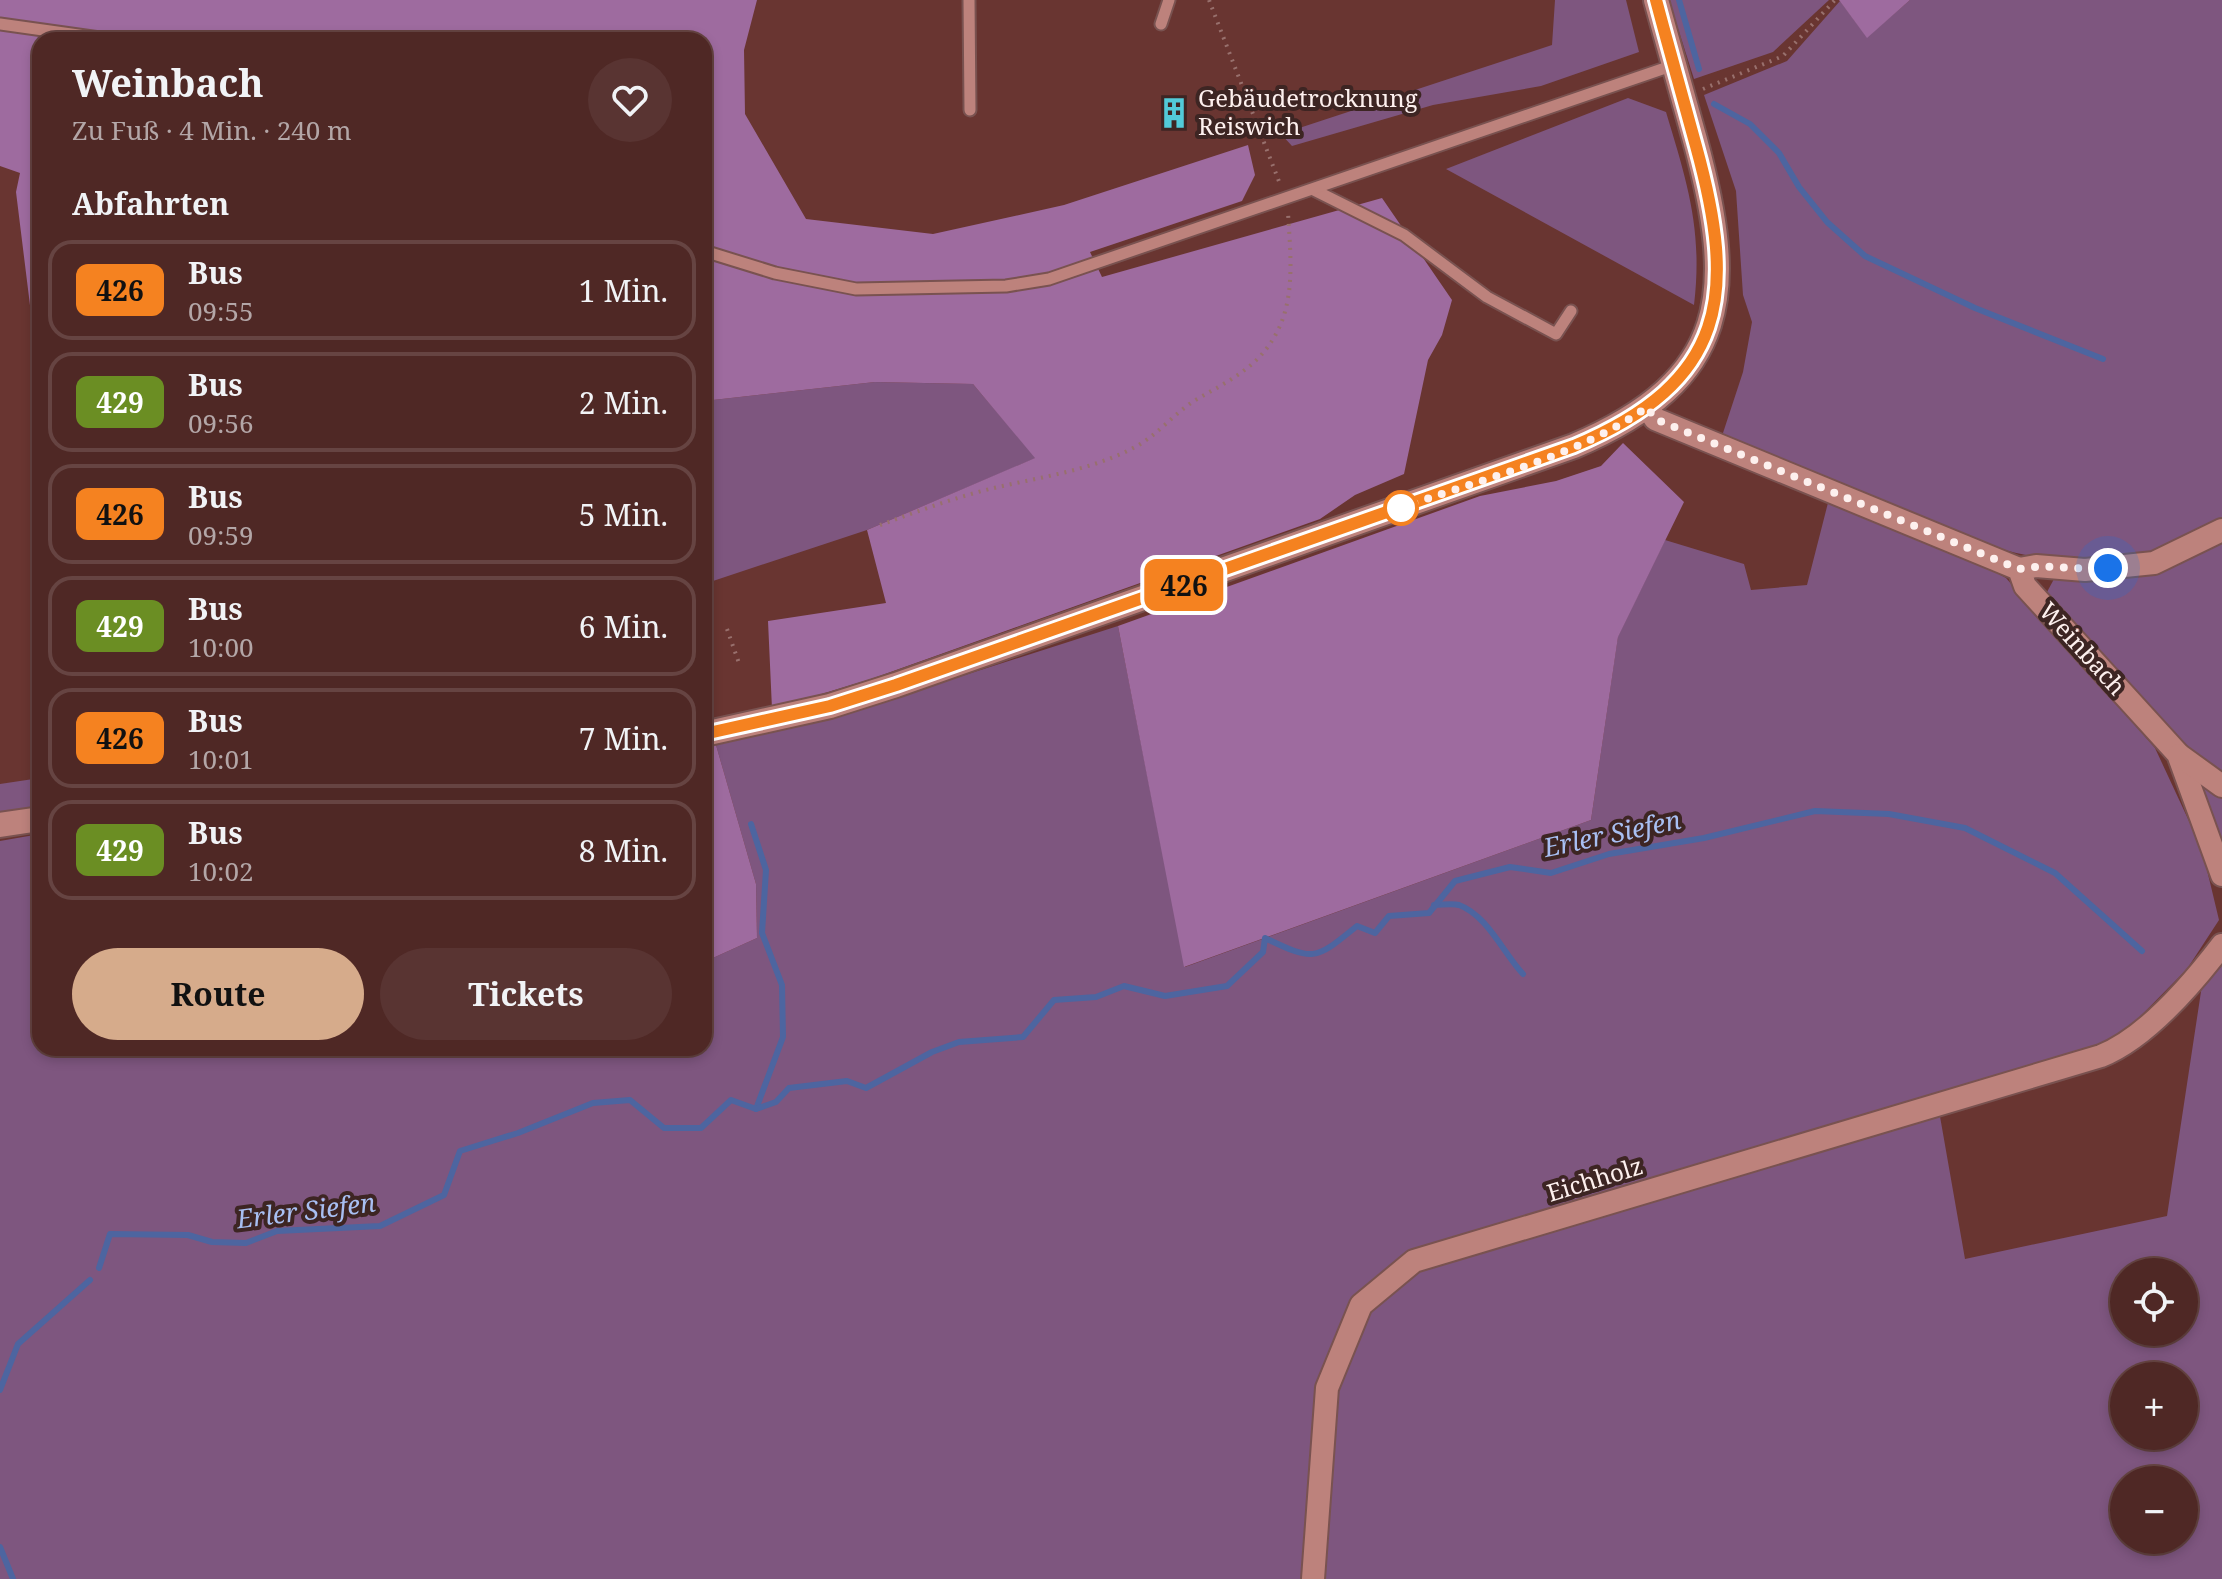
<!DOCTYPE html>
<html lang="de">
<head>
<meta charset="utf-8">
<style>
	:root { --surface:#4f2825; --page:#593432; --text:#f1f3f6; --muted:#b3a6a7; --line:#664442; --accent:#d6ab8b }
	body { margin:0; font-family:"Noto Serif",serif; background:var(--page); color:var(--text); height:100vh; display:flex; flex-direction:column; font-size:30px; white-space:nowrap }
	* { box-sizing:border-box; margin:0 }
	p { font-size:26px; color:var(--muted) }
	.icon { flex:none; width:44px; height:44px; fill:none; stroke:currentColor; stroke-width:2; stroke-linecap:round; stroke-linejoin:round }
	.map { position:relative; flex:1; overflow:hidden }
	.side { position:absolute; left:32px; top:32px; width:680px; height:1024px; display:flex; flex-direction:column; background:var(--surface); border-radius:24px; box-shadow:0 4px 12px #0003,0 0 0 2px var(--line) }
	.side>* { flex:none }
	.badge { padding:0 16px; border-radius:12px; font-size:28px; line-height:52px }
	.buttons { position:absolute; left:2110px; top:1258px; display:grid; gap:16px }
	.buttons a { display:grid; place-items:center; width:88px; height:88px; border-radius:50%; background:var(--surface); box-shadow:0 4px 12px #0003,0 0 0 2px var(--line); font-size:40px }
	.you { position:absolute; width:40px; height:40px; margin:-20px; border:6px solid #fff; border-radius:50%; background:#1a73e8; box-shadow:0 0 0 12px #1a73e833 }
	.map>.badge { position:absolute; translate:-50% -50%; box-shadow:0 0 0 4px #fff }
	h2 { padding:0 40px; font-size:30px; line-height:72px }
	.round { display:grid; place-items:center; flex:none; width:84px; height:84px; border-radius:42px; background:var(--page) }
	.headline { display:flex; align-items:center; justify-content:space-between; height:136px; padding:0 40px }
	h1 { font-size:38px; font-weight:700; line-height:60px }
	.button { display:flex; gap:16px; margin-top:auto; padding:16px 40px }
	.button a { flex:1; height:92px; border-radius:48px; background:var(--accent); color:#111; font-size:32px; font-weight:700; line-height:92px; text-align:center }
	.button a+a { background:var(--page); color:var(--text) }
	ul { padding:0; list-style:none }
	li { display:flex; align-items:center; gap:24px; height:100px; margin:0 16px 12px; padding:0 24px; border:4px solid var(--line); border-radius:24px }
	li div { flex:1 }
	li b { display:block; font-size:30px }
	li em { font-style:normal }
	li .badge { min-width:88px; font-weight:700; text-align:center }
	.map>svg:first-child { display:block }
	.green { fill:#7e567f; fill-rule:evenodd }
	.forest { fill:#9e6b9f }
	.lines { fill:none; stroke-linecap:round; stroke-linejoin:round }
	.stream { stroke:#4d65a0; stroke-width:6 }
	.lane-casing { stroke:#795250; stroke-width:15 }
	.street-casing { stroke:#795250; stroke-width:26 }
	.secondary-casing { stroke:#795250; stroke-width:28 }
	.path { stroke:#98706d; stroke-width:4; stroke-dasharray:2 6; stroke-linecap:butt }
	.lane { stroke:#bd827c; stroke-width:11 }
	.street { stroke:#bd827c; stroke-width:22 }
	.secondary { stroke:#bd827c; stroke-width:24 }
	.line-casing { stroke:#fff; stroke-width:18 }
	.line { stroke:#f58220; stroke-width:12 }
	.walk { stroke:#fdf0ee; stroke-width:8; stroke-dasharray:0 14.4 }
	.stop-dot { fill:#fff; stroke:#f58220; stroke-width:4 }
	.labels { text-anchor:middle; stroke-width:8; stroke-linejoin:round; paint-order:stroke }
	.poi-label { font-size:24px; fill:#fdf0ee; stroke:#3d2523; text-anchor:start }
	.street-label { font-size:24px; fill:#fdf0ee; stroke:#3d2523 }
	.water-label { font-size:26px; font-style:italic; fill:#a8bff2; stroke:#3d2523 }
</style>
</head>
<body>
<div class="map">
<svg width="2222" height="1579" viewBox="0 0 2222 1579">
	<rect width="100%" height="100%" fill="#693531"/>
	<g class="green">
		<path d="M 1555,0 L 1626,0 L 1639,52 L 1541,86 L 1433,105 L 1292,146 L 1281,134 L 1552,45 Z"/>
		<path d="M 1669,0 L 1829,0 L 1773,52 L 1694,79 Z"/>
		<path d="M 1910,0 L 2222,0 L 2222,525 C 2200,536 2174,554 2150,560 C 2034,588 1828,487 1722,436 L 1743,372 L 1752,322 L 1743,295 L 1736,191 L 1704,95 L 1787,61 L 1840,1 L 1867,37 Z"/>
		<path d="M 1628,98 L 1666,112 C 1687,182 1703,230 1694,305 L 1446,169 Z"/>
		<path d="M 875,382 L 973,384 L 1036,458 L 867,530 L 704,584 L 704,401 Z"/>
		<path d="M 1830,495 L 1926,534 L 2006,578 L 2155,748 L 2202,849 L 2219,920 L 2187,969 L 2118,1039 L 1412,1259 L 1337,1347 L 1310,1579 L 0,1579 L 0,841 L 40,834 L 40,1048 L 704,1048 L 704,962 L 757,938 L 756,884 L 716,745 L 865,707 L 1118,626 L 1185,967 L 1591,820 L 1618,636 L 1665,540 L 1744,564 L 1751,590 L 1807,585 Z"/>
		<path d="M 2222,535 L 2222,780 L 2182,751 L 2047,592 L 2054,579 L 2082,579 Z"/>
		<path d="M 2192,769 L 2222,791 L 2222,865 Z"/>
		<path d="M 40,778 L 40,807 L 0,813 L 0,784 Z"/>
		<path d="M 2222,960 L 2222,1579 L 1317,1579 L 1332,1388 L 1365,1309 L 1416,1265 L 1938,1105 L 1965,1259 L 2167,1216 L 2202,985 ZM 2124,1272 L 2184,1272 L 2184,1332 L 2124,1332 ZM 2124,1376 L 2184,1376 L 2184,1436 L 2124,1436 ZM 2124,1480 L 2184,1480 L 2184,1540 L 2124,1540 Z"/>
	</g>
	<g class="forest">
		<path d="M 0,0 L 757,0 L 744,50 L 745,114 L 806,219 L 933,234 L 1064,205 L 1248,145 L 1255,175 L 1242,201 L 1090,252 L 1102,277 L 1382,198 L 1452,300 L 1442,335 L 1428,360 L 1404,474 L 1355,495 L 1320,519 L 871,679 L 772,709 L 768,621 L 886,603 L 867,530 L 1035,458 L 973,384 L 875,382 L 704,401 L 704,40 L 40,40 L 38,370 L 16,192 L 20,173 L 0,166 Z"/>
		<path d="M 1839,0 L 1910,0 L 1867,38 Z"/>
		<path d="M 1623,443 L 1684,502 L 1618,637 L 1591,820 L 1184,967 L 1118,626 L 1480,496 L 1556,481 L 1601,466 Z"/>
		<path d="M 716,745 L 756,884 L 757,938 L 704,962 L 704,746 Z"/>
	</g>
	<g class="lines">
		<g class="stream">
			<path d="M 1679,0 L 1699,69"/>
			<path d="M 1714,104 L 1750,124 L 1779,153 L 1799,187 L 1827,222 L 1865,256 L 1975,308 L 2103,359"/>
			<path d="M 751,824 L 766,870 L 762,933 L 782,985 L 783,1037 L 756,1109"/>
			<path d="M 1434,905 C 1442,905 1452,903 1459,905 C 1487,915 1504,954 1523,974"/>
			<path d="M 99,1268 L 110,1234 L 188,1235 L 212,1242 L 246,1243 L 277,1231 L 380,1226 L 444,1195 L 460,1151 L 518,1133 L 593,1103 L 630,1100 L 664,1128 L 701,1128 L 731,1100 L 756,1109 L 776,1102 L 789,1088 L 847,1081 L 866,1088 L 932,1052 L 959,1042 L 1023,1037 L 1054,1000 L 1096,997 L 1124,986 L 1165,996 L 1227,986 L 1263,952 L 1265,938 C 1315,962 1315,960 1357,926 L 1375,933 L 1389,916 L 1429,913 L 1455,881 L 1510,867 L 1551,873 L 1609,854 L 1704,838 L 1815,811 L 1889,814 L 1965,828 L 2055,873 L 2142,951"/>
			<path d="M 0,1390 L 18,1344 L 90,1280"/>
			<path d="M 0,1547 L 13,1579"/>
		</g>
		<defs>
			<g id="lane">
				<path d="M 969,0 L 970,110"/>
				<path d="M 0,24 L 114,40"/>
				<path d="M 1161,24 L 1169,0"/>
				<path d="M 1314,190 L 1404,235 L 1487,297 L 1556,334 L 1571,311"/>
				<path d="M 704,251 L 775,273 L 856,289 L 1006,286 L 1049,279 L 1674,65"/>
			</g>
			<g id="street">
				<path d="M 1647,407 L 1655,419 L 2019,569 L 2025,586 L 2178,754 L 2222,875"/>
				<path d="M 2019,569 L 2036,566 L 2085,570 L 2154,563 L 2222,530"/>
				<path d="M 2179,755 L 2222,786"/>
				<path d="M 1313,1579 L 1327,1388 L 1361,1305 L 1414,1261 L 2101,1056 C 2146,1038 2193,983 2222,945"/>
			</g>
			<g id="secondary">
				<path d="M 704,734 L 830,706 L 896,685 L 1574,446 C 1732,379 1736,291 1695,140 C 1682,94 1669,47 1656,0"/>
				<path d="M 0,825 L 40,819"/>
			</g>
		</defs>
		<use href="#lane" class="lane-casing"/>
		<use href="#street" class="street-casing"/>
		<use href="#secondary" class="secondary-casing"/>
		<g class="path">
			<path d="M 1209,0 L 1280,184"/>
			<path d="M 1703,89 L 1783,56 L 1835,0"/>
			<path d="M 880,525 C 916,512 953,498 990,489 C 1039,477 1091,471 1137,446 C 1157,435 1174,414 1194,401 C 1226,382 1259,368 1277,332 C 1296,296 1290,251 1288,212"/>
			<path d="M 727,629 L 740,666"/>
		</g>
		<use href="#lane" class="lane"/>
		<use href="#street" class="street"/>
		<use href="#secondary" class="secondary"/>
	</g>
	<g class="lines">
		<defs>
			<path id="line" d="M 704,734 L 830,706 L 896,685 L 1574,446 C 1728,381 1737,295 1696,146 C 1683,98 1669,49 1656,0"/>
		</defs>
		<use href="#line" class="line-casing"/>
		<use href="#line" class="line"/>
		<path class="walk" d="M 1401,508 C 1478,480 1582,455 1647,407 L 1655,419 L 2019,569 C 2048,563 2078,571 2108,568"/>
	</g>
	<defs>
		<symbol id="building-bare" viewBox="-9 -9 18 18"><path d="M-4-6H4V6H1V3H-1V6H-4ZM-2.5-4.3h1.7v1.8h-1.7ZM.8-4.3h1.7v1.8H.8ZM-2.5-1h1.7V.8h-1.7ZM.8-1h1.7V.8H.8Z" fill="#52cbd9" stroke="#3d2523" stroke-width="2.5" paint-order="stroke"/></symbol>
	</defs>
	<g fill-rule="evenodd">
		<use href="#building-bare" x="1152" y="91" width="44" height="44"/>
	</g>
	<circle class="stop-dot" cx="1401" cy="508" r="16"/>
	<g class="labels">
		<g class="poi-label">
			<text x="1198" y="107">Gebäudetrocknung<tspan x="1198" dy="28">Reiswich</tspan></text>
		</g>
		<g class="street-label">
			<text transform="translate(2082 649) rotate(48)" y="8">Weinbach</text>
			<text transform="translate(1595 1180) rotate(-17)" y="8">Eichholz</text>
		</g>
		<g class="water-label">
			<text transform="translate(1612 834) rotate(-12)" y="9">Erler Siefen</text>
			<text transform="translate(306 1211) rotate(-7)" y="9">Erler Siefen</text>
		</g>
	</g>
</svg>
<div class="buttons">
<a><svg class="icon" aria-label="locate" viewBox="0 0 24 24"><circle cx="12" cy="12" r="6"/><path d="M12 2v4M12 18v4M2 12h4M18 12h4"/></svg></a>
<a>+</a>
<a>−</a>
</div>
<div class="you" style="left:2108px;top:568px"></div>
<b class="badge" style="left:1184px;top:585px;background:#f58220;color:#111">426</b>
<section class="side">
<div class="headline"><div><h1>Weinbach</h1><p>Zu Fuß · 4 Min. · 240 m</p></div><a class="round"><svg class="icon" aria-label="heart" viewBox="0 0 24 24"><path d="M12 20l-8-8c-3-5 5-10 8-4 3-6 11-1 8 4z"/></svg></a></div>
<h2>Abfahrten</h2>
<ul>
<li><span class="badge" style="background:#f58220;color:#111">426</span><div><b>Bus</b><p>09:55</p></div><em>1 Min.</em></li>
<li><span class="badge" style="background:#6b8e23;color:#fff">429</span><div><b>Bus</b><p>09:56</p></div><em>2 Min.</em></li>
<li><span class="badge" style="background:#f58220;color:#111">426</span><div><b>Bus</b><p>09:59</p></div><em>5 Min.</em></li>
<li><span class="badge" style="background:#6b8e23;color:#fff">429</span><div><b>Bus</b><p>10:00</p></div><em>6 Min.</em></li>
<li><span class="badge" style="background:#f58220;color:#111">426</span><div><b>Bus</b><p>10:01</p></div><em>7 Min.</em></li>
<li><span class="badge" style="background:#6b8e23;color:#fff">429</span><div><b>Bus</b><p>10:02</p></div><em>8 Min.</em></li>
</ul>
<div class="button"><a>Route</a><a>Tickets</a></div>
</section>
</div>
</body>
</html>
